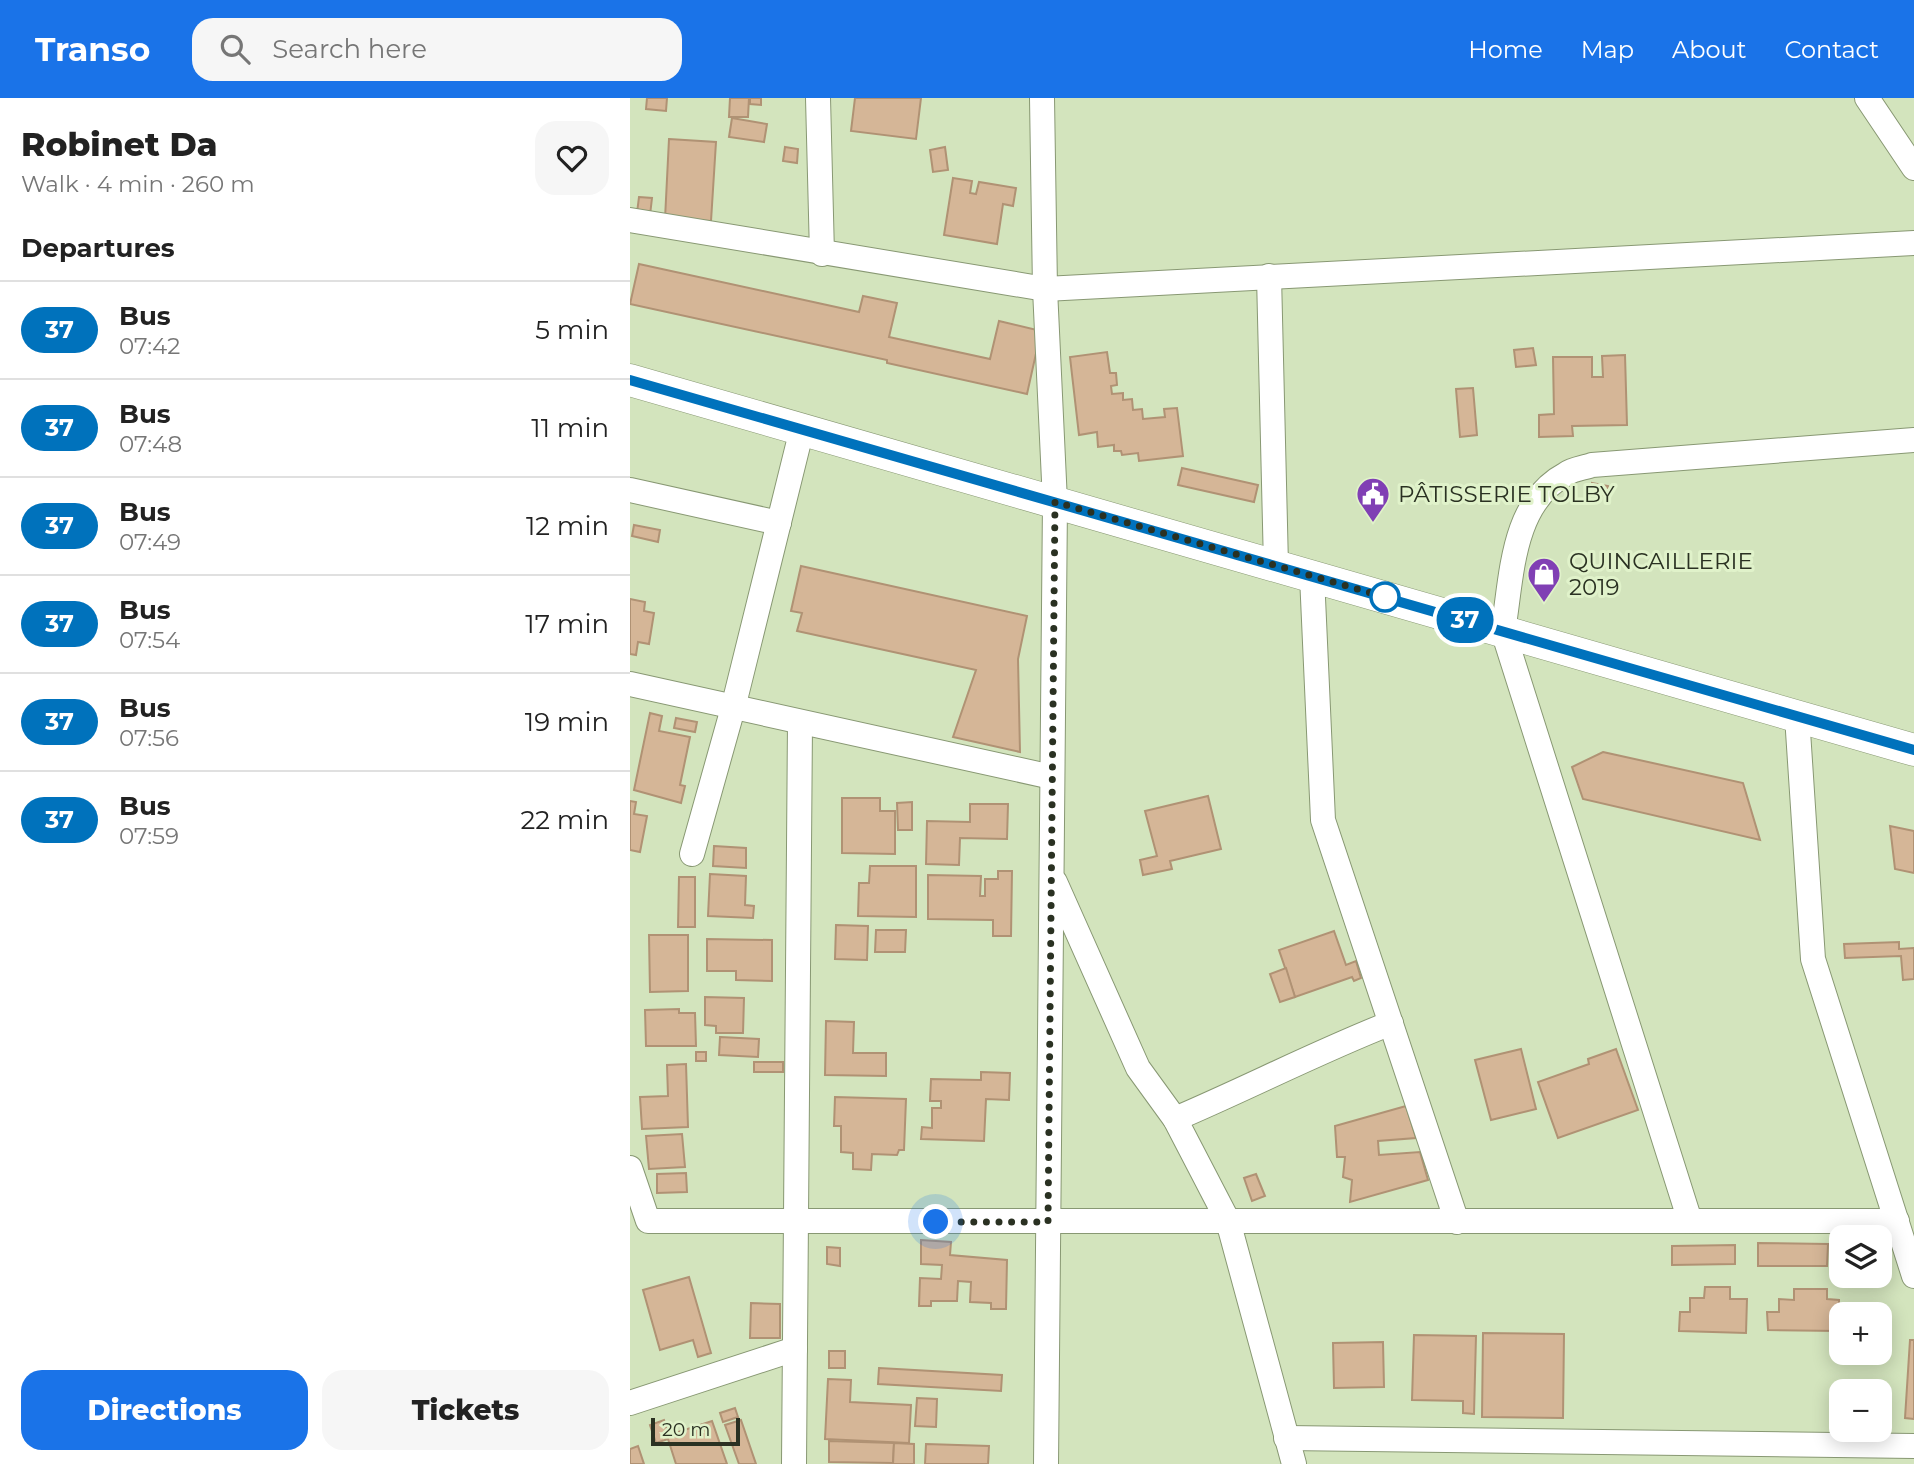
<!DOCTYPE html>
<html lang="en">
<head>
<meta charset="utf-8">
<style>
	:root { --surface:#fff; --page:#f6f6f6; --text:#222; --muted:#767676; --line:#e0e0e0; --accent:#1a73e8 }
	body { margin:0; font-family:Montserrat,sans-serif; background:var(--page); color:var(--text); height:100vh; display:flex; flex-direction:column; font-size:26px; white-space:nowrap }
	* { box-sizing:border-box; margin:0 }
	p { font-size:23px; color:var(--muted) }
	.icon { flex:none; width:38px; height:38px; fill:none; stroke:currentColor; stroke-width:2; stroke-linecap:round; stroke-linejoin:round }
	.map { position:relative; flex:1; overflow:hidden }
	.drawer { display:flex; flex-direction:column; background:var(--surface); width:630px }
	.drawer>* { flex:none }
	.badge { padding:0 14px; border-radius:23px; font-size:24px; line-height:46px }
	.buttons { position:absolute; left:1199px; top:1127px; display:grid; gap:14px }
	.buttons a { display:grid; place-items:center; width:63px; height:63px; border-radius:14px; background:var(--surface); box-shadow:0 4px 18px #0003; font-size:35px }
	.scale { position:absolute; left:21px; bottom:18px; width:89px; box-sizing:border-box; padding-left:7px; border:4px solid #2a3122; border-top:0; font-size:19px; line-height:24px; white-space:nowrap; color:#2a3122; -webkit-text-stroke:5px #e0f2ca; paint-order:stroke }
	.you { position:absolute; width:35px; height:35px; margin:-18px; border:5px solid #fff; border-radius:50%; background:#1a73e8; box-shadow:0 0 0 10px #1a73e833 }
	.map>.badge { position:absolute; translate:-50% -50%; box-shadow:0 0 0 4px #fff }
	h2 { padding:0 21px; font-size:26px; line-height:63px }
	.round { display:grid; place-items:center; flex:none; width:74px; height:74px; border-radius:21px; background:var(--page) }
	.summary { display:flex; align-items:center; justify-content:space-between; height:119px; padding:0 21px }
	h1 { font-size:33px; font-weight:800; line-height:52px }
	.action { display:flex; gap:14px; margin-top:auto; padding:14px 21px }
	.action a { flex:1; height:80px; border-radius:21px; background:var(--accent); color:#fff; font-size:28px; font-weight:800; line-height:80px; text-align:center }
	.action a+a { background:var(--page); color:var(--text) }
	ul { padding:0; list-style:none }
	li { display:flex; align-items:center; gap:21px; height:98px; padding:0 21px; border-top:2px solid var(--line) }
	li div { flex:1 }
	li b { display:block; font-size:26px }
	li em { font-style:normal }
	li .badge { min-width:77px; font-weight:700; text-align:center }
	header { display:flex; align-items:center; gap:42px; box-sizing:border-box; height:98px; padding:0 35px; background:var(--accent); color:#fff }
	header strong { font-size:33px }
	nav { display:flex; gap:38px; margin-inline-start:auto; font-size:24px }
	.search { width:490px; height:63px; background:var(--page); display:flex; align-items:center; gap:18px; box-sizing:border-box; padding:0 24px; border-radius:21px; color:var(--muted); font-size:26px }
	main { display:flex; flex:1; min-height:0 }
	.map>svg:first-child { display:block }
	.building { fill:#d5b697; stroke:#b09274; stroke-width:2 }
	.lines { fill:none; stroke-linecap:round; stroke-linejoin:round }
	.minor-casing { stroke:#889873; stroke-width:26 }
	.tertiary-casing { stroke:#889873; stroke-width:33 }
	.minor { stroke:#fff; stroke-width:24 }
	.tertiary { stroke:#fff; stroke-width:32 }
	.line-casing { stroke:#fff; stroke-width:16 }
	.line { stroke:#0072bc; stroke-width:10 }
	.walk { stroke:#2a3122; stroke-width:7; stroke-dasharray:0 12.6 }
	.stop-dot { fill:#fff; stroke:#0072bc; stroke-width:3.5 }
	.labels { text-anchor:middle; stroke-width:6; stroke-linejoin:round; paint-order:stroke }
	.poi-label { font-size:23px; fill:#2a3122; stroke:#e0f2ca; text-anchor:start }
</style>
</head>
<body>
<header>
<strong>Transo</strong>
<div class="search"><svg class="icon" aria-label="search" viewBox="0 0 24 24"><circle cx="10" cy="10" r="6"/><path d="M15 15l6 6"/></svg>Search here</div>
<nav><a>Home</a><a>Map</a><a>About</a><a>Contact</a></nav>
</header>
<main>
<section class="drawer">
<div class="summary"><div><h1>Robinet Da</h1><p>Walk · 4 min · 260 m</p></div><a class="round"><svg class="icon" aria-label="heart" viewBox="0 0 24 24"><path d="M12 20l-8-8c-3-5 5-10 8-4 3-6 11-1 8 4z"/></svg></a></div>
<h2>Departures</h2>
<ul>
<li><span class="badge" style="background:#0072bc;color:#fff">37</span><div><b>Bus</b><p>07:42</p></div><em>5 min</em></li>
<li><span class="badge" style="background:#0072bc;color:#fff">37</span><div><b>Bus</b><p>07:48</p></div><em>11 min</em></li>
<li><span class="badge" style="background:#0072bc;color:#fff">37</span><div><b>Bus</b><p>07:49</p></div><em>12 min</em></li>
<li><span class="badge" style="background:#0072bc;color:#fff">37</span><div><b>Bus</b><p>07:54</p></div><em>17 min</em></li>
<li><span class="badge" style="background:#0072bc;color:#fff">37</span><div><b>Bus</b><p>07:56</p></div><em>19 min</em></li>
<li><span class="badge" style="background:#0072bc;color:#fff">37</span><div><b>Bus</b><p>07:59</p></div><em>22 min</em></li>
</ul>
<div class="action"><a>Directions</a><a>Tickets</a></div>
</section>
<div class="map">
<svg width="1284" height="1366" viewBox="0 0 1284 1366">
	<rect width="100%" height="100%" fill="#d3e4bd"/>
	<g class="building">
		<path d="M 17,0 L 37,0 L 36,13 L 16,11 Z"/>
		<path d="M 100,0 L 119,0 L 118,19 L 99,19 Z"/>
		<path d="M 120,0 L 131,0 L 131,7 L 120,6 Z"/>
		<path d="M 225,0 L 291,0 L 286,41 L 221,33 Z"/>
		<path d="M 102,20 L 137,26 L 134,44 L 99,39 Z"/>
		<path d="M 39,41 L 86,44 L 81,123 L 35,121 Z"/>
		<path d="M 155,49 L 168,51 L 167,65 L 153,63 Z"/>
		<path d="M 315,49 L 318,72 L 303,74 L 300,52 Z"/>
		<path d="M 323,80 L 342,83 L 340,95 L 346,96 L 349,84 L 386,90 L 383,108 L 373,106 L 367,146 L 314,137 Z"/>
		<path d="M 9,99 L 22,100 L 20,117 L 7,115 Z"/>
		<path d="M 9,166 L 229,214 L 233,198 L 267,205 L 259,239 L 360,261 L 369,223 L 411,233 L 397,296 L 257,265 L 257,262 L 0,206 Z"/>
		<path d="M 903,250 L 906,267 L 886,269 L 884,252 Z"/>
		<path d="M 477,254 L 480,275 L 486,275 L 487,287 L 481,288 L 482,296 L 493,295 L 493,302 L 502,301 L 503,312 L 512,311 L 513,321 L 535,319 L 534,311 L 547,310 L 553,358 L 509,363 L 508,355 L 492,357 L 491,353 L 484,353 L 484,347 L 468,349 L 467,334 L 449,337 L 440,259 Z"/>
		<path d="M 995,257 L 997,327 L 942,328 L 943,338 L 909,339 L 909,317 L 924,316 L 923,259 L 962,259 L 962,279 L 973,279 L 972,258 Z"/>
		<path d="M 843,290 L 847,337 L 830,339 L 826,291 Z"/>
		<path d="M 552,370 L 628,387 L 624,404 L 548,387 Z"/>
		<path d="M 962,385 L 978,388 L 977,398 L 961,396 Z"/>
		<path d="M 4,427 L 30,432 L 28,444 L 2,438 Z"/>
		<path d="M 171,468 L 397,518 L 388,561 L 390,654 L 323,639 L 346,572 L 167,533 L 172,515 L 161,513 Z"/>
		<path d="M 0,501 L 15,504 L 14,513 L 24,515 L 19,546 L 8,544 L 6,557 L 0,556 Z"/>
		<path d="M 20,615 L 32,618 L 29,633 L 60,639 L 50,687 L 55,688 L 51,705 L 4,692 Z"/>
		<path d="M 46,620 L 67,624 L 65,634 L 44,630 Z"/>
		<path d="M 973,654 L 1113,685 L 1130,742 L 953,701 L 942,669 Z"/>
		<path d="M 578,698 L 591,751 L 540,763 L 542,771 L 513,777 L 510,762 L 527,758 L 515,713 Z"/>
		<path d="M 212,700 L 250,700 L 250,713 L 265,713 L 265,756 L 212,755 Z"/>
		<path d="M 0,703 L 6,704 L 4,716 L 17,718 L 10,754 L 0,752 Z"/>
		<path d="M 282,704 L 282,732 L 268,732 L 267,705 Z"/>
		<path d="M 340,706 L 378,706 L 377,741 L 330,740 L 329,767 L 296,766 L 297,723 L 340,724 Z"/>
		<path d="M 1260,728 L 1284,733 L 1284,775 L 1265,771 Z"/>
		<path d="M 84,748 L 116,750 L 116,770 L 83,768 Z"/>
		<path d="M 240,768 L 286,768 L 286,819 L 228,818 L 229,785 L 239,785 Z"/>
		<path d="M 368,773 L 382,773 L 381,838 L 363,838 L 363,822 L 298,821 L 298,777 L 351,778 L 350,798 L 355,798 L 355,781 L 368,781 Z"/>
		<path d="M 80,776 L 116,778 L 115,807 L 124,808 L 123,820 L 78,818 Z"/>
		<path d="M 49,779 L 65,779 L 65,829 L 48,829 Z"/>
		<path d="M 206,827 L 238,828 L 237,862 L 205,861 Z"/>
		<path d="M 246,832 L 276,832 L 275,854 L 245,854 Z"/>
		<path d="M 704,833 L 716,867 L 726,863 L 731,880 L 724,883 L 722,879 L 665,899 L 649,852 Z"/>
		<path d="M 19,837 L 58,837 L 58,893 L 20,894 Z"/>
		<path d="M 77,841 L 142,842 L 142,883 L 106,882 L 106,873 L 77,873 Z"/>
		<path d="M 1269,844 L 1269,851 L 1284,850 L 1284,881 L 1273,882 L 1271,858 L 1215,860 L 1214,846 Z"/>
		<path d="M 656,870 L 665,899 L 650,904 L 640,876 Z"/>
		<path d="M 75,899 L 114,900 L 113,935 L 86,935 L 86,928 L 75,927 Z"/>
		<path d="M 49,911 L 49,915 L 65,915 L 66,948 L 16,948 L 15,912 Z"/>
		<path d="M 196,923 L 224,924 L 223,955 L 256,955 L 256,978 L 195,977 Z"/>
		<path d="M 90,939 L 129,941 L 128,959 L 89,957 Z"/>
		<path d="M 891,951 L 906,1011 L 861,1022 L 845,962 Z"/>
		<path d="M 986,951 L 1008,1012 L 928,1040 L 908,984 L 959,966 L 958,961 Z"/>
		<rect x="66" y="954" width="10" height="9"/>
		<rect x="124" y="964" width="29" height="10"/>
		<path d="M 56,966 L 58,1029 L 12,1031 L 10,999 L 38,998 L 37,967 Z"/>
		<path d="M 351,974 L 380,975 L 379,1002 L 356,1001 L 354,1043 L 291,1041 L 292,1029 L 302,1030 L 302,1010 L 311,1010 L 311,1003 L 300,1003 L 301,981 L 351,982 Z"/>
		<path d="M 205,999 L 276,1001 L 274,1052 L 269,1052 L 267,1057 L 242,1056 L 241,1072 L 223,1071 L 223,1055 L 211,1054 L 211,1028 L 204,1028 Z"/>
		<path d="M 776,1008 L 786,1040 L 748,1043 L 749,1057 L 790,1054 L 798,1082 L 720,1104 L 722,1082 L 713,1079 L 715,1059 L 707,1059 L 705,1028 Z"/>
		<path d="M 52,1036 L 55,1069 L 19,1071 L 16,1038 Z"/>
		<path d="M 56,1075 L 57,1094 L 27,1095 L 27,1076 Z"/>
		<path d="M 626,1076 L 635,1098 L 622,1103 L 614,1080 Z"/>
		<path d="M 291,1142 L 321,1144 L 320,1157 L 377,1162 L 376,1211 L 361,1211 L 361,1205 L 340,1204 L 341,1184 L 328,1183 L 327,1203 L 301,1203 L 301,1208 L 289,1208 L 290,1180 L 311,1181 L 312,1167 L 291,1166 Z"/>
		<path d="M 1128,1145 L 1198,1146 L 1197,1168 L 1128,1168 Z"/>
		<path d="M 1105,1147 L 1105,1166 L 1042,1167 L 1042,1148 Z"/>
		<path d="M 197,1149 L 210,1150 L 210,1168 L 197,1166 Z"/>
		<path d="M 59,1179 L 81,1255 L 68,1259 L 63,1242 L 30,1252 L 13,1192 Z"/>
		<path d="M 1075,1189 L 1100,1189 L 1100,1201 L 1117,1201 L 1116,1235 L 1049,1233 L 1050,1214 L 1060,1214 L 1060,1200 L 1074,1200 Z"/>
		<path d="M 1164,1191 L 1197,1191 L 1197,1201 L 1209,1202 L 1209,1233 L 1138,1232 L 1137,1214 L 1149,1214 L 1149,1201 L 1164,1202 Z"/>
		<path d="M 121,1205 L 150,1206 L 150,1240 L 120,1240 Z"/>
		<path d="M 853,1235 L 934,1236 L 933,1320 L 852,1319 Z"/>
		<path d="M 784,1237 L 846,1238 L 844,1316 L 833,1315 L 833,1303 L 782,1302 Z"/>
		<path d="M 1280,1242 L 1284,1242 L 1284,1321 L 1275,1320 Z"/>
		<path d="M 753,1244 L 754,1289 L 704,1290 L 703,1245 Z"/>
		<rect x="199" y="1253" width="16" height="17"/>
		<path d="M 249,1270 L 372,1277 L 371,1293 L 248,1286 Z"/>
		<path d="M 198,1281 L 221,1282 L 220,1304 L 281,1307 L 279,1345 L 195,1341 Z"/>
		<path d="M 287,1300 L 307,1301 L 306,1329 L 285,1328 Z"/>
		<path d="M 105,1310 L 108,1319 L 93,1324 L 90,1315 Z"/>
		<path d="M 34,1322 L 39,1337 L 82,1323 L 97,1366 L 46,1366 L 38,1341 L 26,1345 L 20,1327 Z"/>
		<path d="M 111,1322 L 126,1366 L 109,1366 L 95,1327 Z"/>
		<path d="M 199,1343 L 264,1345 L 263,1365 L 199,1364 Z"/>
		<path d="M 264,1345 L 284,1346 L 284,1366 L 263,1366 Z"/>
		<path d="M 296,1346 L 359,1348 L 358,1366 L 295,1366 Z"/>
		<path d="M 8,1348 L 14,1366 L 0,1366 L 0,1351 Z"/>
	</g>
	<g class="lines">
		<defs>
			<g id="minor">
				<path d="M 188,0 L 192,156"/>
				<path d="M 412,0 L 415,191 L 425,404 L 416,1366"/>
				<path d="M 1237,0 L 1284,70"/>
				<path d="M 0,122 L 415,191 L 1284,145"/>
				<path d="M 639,178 L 646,468"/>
				<path d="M 0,392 L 149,425"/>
				<path d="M 682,478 L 693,722 L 827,1124"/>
				<path d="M 0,586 L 422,679"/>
				<path d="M 1167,618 L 1183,861 L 1284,1178"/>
				<path d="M 62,756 L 103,610 L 172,331"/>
				<path d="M 425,784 L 508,970 L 545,1021 L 598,1123 L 664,1366"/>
				<path d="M 545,1021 C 618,990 687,954 761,925"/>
				<path d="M 0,1070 L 18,1123 L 1267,1123"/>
				<path d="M 1060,1123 L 873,533 C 882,480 881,405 936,376 C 943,371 954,370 962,367 L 1284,342"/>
				<path d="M 0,1305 L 165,1251"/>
				<path d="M 656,1340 L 1284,1348"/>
				<path d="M 164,1366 L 170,625"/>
			</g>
			<path id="tertiary" d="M 0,282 L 1284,652"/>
		</defs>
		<use href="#minor" class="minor-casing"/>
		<use href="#tertiary" class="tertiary-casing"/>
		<use href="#minor" class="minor"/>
		<use href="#tertiary" class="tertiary"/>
	</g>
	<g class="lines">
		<defs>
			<path id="line" d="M 0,282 L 1284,652"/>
		</defs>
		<use href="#line" class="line-casing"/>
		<use href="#line" class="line"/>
		<path class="walk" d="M 306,1124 L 418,1124 L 425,404 L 755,499"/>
	</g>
	<defs>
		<symbol id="civic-pin" viewBox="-11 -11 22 30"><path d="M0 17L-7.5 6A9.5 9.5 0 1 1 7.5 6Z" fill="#803fb4" stroke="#e0f2ca"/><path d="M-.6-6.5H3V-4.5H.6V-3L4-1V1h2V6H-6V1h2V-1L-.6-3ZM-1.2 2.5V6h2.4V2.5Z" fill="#fff"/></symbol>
		<symbol id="shop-pin" viewBox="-11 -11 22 30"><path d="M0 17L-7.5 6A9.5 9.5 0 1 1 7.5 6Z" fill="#803fb4" stroke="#e0f2ca"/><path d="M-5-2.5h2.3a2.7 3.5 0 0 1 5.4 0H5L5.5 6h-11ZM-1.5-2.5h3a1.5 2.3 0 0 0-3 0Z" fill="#fff"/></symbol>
	</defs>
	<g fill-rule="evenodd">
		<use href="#civic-pin" x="724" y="377" width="38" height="52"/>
		<use href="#shop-pin" x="895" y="457" width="38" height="52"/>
	</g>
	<circle class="stop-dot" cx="755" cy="499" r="14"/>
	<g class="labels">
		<g class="poi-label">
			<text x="768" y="404">PÂTISSERIE TOLBY</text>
			<text x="939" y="471">QUINCAILLERIE<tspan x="939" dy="26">2019</tspan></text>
		</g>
	</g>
</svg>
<div class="buttons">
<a><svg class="icon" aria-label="layers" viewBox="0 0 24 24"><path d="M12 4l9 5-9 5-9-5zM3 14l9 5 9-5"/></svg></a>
<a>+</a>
<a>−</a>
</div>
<div class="scale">20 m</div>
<div class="you" style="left:306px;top:1124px"></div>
<b class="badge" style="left:835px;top:522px;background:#0072bc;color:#fff">37</b>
</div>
</main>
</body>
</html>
